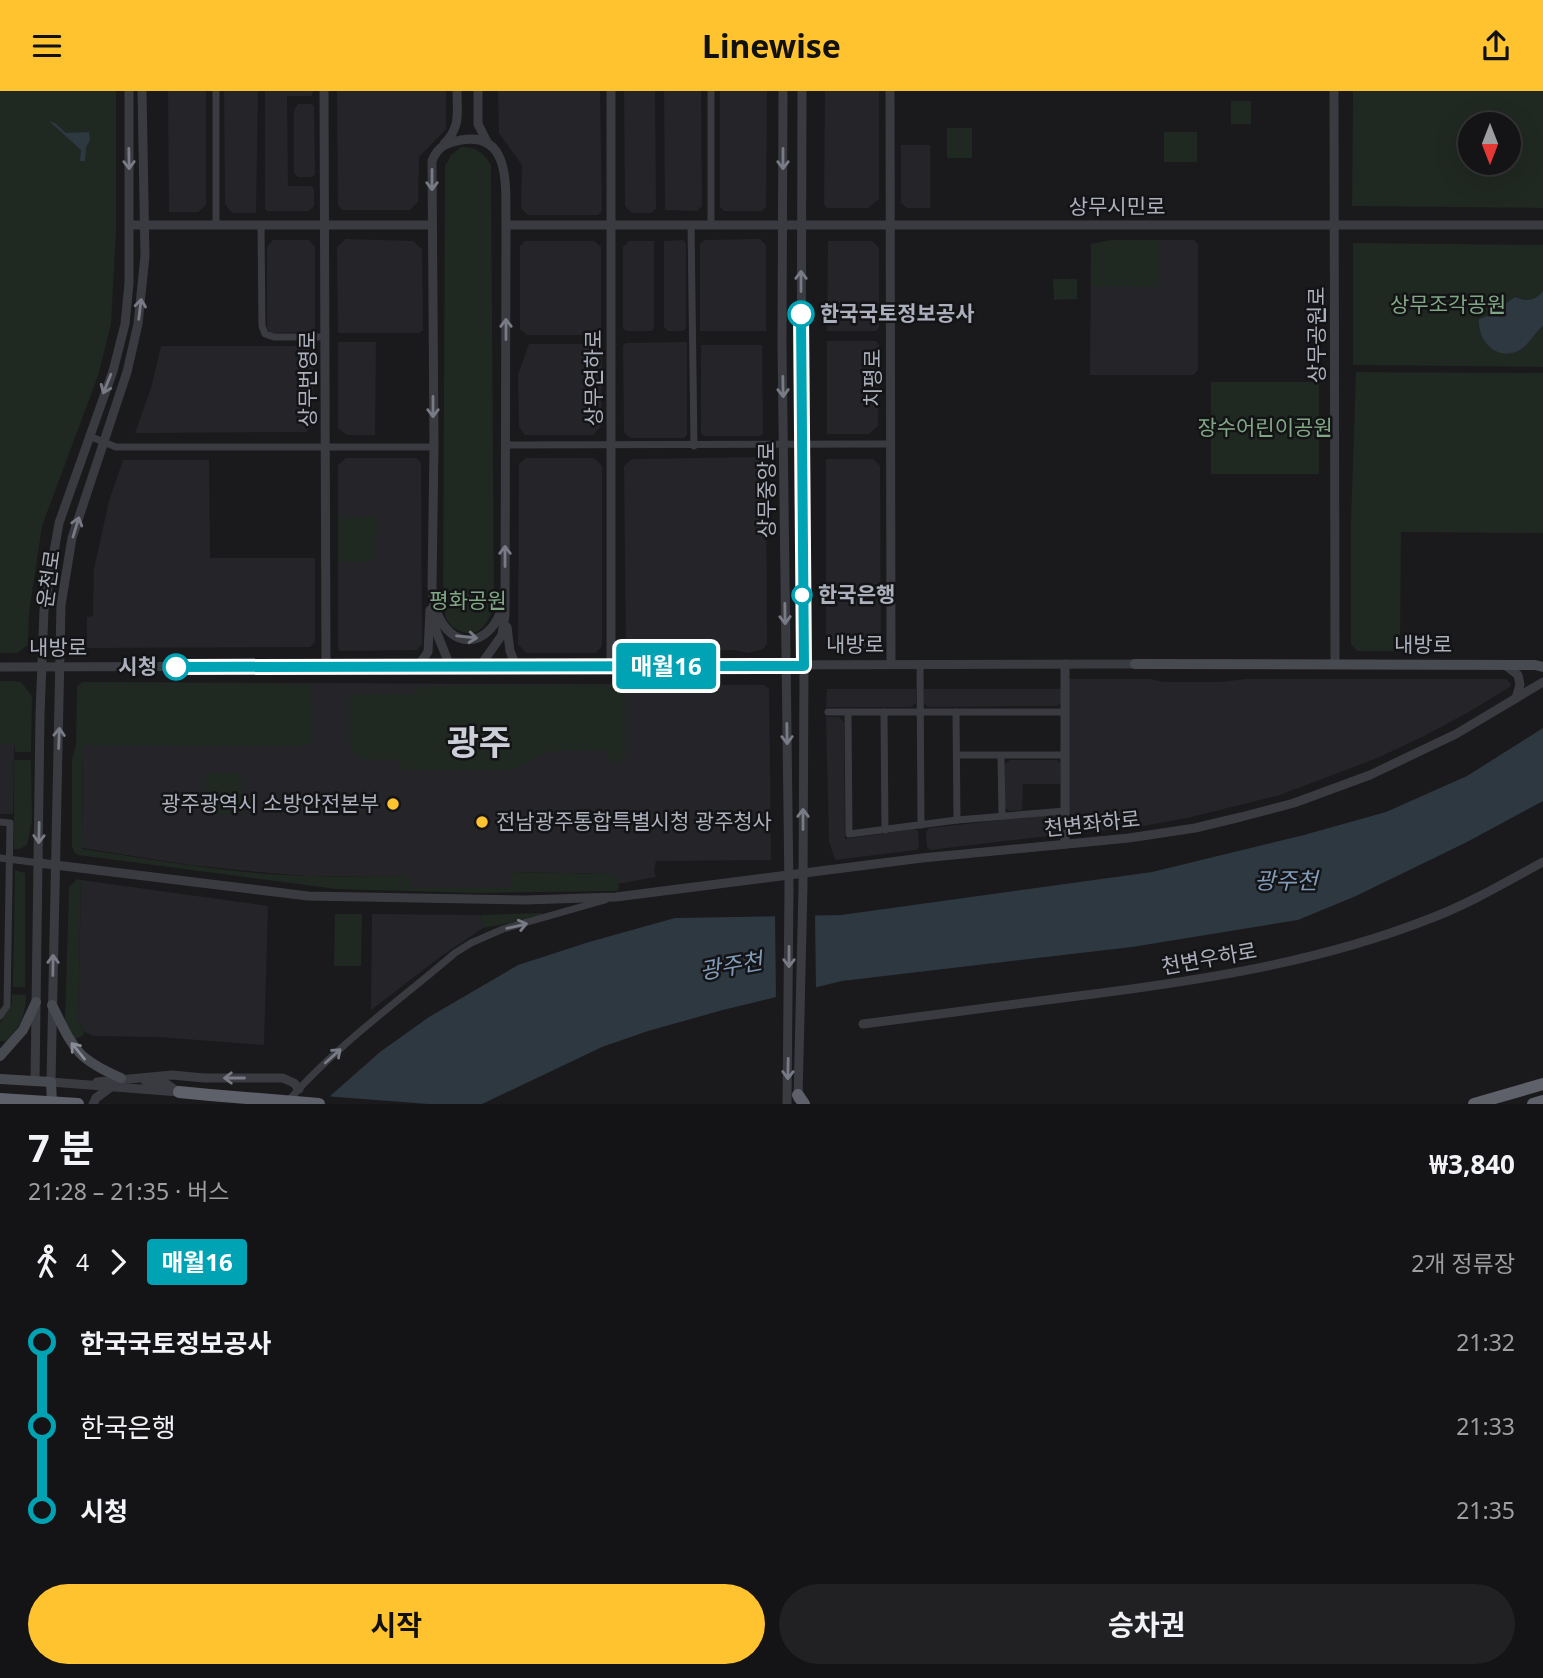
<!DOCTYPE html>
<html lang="ko">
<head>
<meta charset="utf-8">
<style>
	:root { --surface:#141315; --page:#212022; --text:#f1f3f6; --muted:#9d9ea0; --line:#333234; --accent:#fec32f }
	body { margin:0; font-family:"Noto Sans","Noto Sans KR",sans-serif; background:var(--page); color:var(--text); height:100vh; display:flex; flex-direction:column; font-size:26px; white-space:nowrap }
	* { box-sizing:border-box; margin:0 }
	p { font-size:23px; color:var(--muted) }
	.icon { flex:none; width:38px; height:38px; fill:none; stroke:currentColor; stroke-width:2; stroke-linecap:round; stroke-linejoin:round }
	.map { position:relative; height:1013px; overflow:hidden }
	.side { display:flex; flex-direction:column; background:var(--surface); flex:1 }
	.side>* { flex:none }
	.badge { padding:0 14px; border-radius:5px; font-size:24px; line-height:46px }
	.needle { width:46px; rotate:180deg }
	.fabs { position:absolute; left:1458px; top:21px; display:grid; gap:14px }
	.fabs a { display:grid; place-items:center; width:63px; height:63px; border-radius:50%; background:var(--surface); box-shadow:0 7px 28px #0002,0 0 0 2px var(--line); font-size:35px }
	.map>.badge { position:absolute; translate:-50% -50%; box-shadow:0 0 0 4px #fff }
	.legs { display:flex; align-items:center; gap:10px; height:77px; padding:0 28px; font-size:23px }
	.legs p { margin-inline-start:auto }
	.overview { display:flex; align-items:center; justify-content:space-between; height:119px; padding:0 28px }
	h1 { font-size:38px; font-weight:700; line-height:52px }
	.primary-button { display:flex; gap:14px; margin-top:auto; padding:14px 28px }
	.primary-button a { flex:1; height:80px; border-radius:42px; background:var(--accent); color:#111; font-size:28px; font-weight:700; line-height:80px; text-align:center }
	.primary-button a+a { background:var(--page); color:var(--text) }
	ul { padding:0 28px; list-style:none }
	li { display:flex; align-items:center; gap:24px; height:84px; font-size:26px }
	li i { display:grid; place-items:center; width:10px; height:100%; margin:0 9px; background:currentColor }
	li i::after { content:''; width:18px; height:18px; margin:-9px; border:5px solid; border-radius:50%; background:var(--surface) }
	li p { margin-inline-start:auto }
	li:first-child i { background:linear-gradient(#0000 50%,currentColor 0) }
	li:last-child i { background:linear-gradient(currentColor 50%,#0000 0) }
	header { display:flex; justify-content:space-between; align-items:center; height:91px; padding:0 28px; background:var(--accent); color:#111; font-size:32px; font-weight:700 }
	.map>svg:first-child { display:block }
	.built { fill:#252529 }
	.green { fill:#1f2821; fill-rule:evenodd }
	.water { fill:#2e3841 }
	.pier { fill:#1a191c }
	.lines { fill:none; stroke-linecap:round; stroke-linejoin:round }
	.minor { stroke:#3a3b41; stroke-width:7 }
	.tertiary { stroke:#3a3b41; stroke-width:9 }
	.secondary { stroke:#484a51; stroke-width:10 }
	.trunk { stroke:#5e606a; stroke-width:12 }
	.trunk-bridge { stroke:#5e606a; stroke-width:12 }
	.oneway { stroke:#787b85 }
	.oneway2 { stroke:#888c97 }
	.line-1-casing { stroke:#fff; stroke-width:16 }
	.line-1 { stroke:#00a3b4; stroke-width:10 }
	.stop-1-dot { fill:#fff; stroke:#00a3b4; stroke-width:3.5 }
	.poi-dot { fill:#fec32f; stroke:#141417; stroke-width:2.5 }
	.labels { text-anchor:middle; stroke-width:5; stroke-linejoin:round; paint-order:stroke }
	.street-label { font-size:21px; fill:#abb0bc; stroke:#141417 }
	.park-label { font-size:21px; fill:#81a885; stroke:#141417 }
	.stop-label { font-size:21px; font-weight:bold; fill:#abb0bc; stroke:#141417; text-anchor:start }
	.poi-label { font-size:21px; fill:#abb0bc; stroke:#141417; text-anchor:end }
	.water-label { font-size:23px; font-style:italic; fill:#809cb9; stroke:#141417 }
	.town-label { font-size:35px; font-weight:bold; fill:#cccfd8; stroke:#141417 }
</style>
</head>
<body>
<header><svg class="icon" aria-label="menu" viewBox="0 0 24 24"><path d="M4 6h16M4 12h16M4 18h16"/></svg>Linewise<svg class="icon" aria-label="share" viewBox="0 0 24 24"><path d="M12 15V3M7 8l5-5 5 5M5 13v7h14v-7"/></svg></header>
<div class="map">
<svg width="1543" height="1013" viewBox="0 0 1543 1013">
	<rect width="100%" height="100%" fill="#1a191c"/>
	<g class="built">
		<path d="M 168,0 L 206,0 L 206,114 L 198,121 L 169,121 Z"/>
		<path d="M 224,0 L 258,0 L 256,122 L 232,122 L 225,113 Z"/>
		<path d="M 265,0 L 314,0 L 311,5 L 287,5 L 288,95 L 311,95 L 314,98 L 314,115 L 309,120 L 267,120 L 265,118 Z"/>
		<path d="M 337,0 L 446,0 L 446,38 L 419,66 L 418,111 L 410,119 L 342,119 L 338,114 Z"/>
		<path d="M 498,0 L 600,0 L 602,120 L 598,124 L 528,124 L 521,117 L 522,74 L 499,42 Z"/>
		<path d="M 624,0 L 655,0 L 656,118 L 651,122 L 632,122 L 625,115 Z"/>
		<path d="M 664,0 L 701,0 L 702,115 L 697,120 L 665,119 Z"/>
		<path d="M 720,0 L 767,0 L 766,116 L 762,120 L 724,120 L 720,116 Z"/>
		<path d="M 825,0 L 879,0 L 879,108 L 868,117 L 827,117 L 824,113 Z"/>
		<path d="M 298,13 L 312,13 L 314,16 L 315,83 L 312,86 L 298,86 L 294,82 L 294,19 Z"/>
		<path d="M 901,54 L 930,54 L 930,117 L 907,117 L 901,112 Z"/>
		<path d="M 346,148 L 413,150 L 422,158 L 423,239 L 419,242 L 338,242 L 337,156 Z"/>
		<path d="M 760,148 L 766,154 L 766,240 L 700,240 L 700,153 L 705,149 Z"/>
		<path d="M 273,149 L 309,149 L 315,156 L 315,239 L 313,241 L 271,242 L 267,238 L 267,156 Z"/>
		<path d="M 683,149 L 686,152 L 686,237 L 683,240 L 668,240 L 664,236 L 664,150 Z"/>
		<path d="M 1112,149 L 1194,149 L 1198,153 L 1198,279 L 1193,284 L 1090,284 L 1091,153 Z"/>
		<path d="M 525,150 L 594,150 L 601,156 L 601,241 L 598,244 L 527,244 L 520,238 L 520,155 Z"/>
		<path d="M 629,150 L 654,150 L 654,236 L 652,240 L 626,240 L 623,237 L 623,156 Z"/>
		<path d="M 828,150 L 872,150 L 879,157 L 879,237 L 876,240 L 827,240 Z"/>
		<path d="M 827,250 L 876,250 L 879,254 L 878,335 L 869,343 L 827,343 Z"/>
		<path d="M 338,251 L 376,251 L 375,344 L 347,344 L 338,337 Z"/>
		<path d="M 687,251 L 687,344 L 684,347 L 630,347 L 624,341 L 623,255 L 626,252 Z"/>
		<path d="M 529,253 L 597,253 L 602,257 L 601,335 L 593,344 L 525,344 L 519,336 L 518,284 Z"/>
		<path d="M 701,254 L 762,254 L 763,343 L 760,345 L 704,345 L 701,342 Z"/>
		<path d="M 161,255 L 309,255 L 314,259 L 313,334 L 306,341 L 135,342 L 151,297 Z"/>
		<path d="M 761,366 L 766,371 L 767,553 L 763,558 L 749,562 L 733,559 L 672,560 L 658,564 L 631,562 L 626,558 L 624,375 L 632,368 Z"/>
		<path d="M 346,367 L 416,367 L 421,372 L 422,553 L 417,559 L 340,560 L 338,557 L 338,374 Z"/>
		<path d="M 526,367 L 594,367 L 602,375 L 602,555 L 596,562 L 526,562 L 518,553 L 519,373 Z"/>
		<path d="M 826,368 L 873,368 L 880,375 L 881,553 L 873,560 L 826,560 Z"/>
		<path d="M 123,369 L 209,369 L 210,467 L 315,467 L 315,551 L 310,556 L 87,557 L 87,526 L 93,525 L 94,478 L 109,410 Z"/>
		<path d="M 1068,588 L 1151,588 L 1163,591 L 1220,591 L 1246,588 L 1506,588 L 1511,593 L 1510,596 L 1467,622 L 1424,645 L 1375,668 L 1280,704 L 1187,727 L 1143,735 L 1098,740 L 1070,740 L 1067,737 Z"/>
		<path d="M 0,590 L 15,590 L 13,723 L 0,723 Z"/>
		<path d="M 82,591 L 764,594 L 769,598 L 771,769 L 656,770 L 654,779 L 656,786 L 617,793 L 611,783 L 512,781 L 512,797 L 410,797 L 410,786 L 308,785 L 269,782 L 190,774 L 82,757 L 83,654 L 77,596 Z"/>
		<path d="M 827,598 L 916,598 L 916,612 L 911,616 L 826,616 Z"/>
		<path d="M 924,598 L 1061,598 L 1061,612 L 1057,615 L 928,616 L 924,612 Z"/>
		<path d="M 826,626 L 839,626 L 844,631 L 845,748 L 914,738 L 918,740 L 919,756 L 916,759 L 835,769 L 829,750 Z"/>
		<path d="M 1010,669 L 1057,669 L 1061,673 L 1060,693 L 1023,693 L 1022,719 L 1009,720 L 1005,716 L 1005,673 Z"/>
		<path d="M 1057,723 L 1060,727 L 1061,739 L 1057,744 L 930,759 L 927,756 L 926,741 L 929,737 Z"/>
		<path d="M 81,789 L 268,815 L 264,954 L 158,946 L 93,945 L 85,941 L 78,930 Z"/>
		<path d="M 372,823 L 480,824 L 483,837 L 440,866 L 371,919 Z"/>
	</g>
	<g class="green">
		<path d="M 0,0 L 116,0 L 116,142 L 111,233 L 98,285 L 42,435 L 29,522 L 28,554 L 17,562 L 0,562 Z"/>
		<path d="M 1353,0 L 1543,0 L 1543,117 L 1352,115 ZM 1470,33 L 1508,33 L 1508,72 L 1470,72 Z"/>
		<rect x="1231" y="10" width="20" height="23"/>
		<rect x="947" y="37" width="25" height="30"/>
		<rect x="1164" y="41" width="33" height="30"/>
		<path d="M 461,56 C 477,56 483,61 491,74 L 494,515 C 489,531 479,549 460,540 C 455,538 449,534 447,529 C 445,525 444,518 443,513 L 445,75 L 451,64 Z"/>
		<path d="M 1112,149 L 1159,149 L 1158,196 L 1091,195 L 1091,153 Z"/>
		<path d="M 1353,152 L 1543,154 L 1543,276 L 1353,274 Z"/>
		<path d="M 1053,188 L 1077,188 L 1077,208 L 1054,209 Z"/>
		<path d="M 1356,281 L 1543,282 L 1543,442 L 1401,441 L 1400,560 L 1357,560 L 1351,553 L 1351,429 Z"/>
		<rect x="1211" y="291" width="108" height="92"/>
		<path d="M 338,426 L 378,426 L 378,445 L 373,445 L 373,471 L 338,471 Z"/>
		<path d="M 0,590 L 21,591 L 32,605 L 31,661 L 15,661 L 14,653 L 0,653 Z"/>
		<path d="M 82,591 L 308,593 L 312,597 L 313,650 L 308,655 L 83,654 L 82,758 C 157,769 232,783 308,785 C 342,786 376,785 411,786 L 411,797 L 512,797 L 512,781 L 611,783 L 617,787 L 619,797 L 617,800 L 477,802 L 336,798 L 78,764 L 74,761 L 72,755 L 72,668 L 76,654 L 77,596 Z"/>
		<path d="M 621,593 L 625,597 L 625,667 L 618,674 L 602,660 C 568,659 544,655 516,679 L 404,679 L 395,668 L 363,669 L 349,657 L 350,603 L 413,603 L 422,595 Z"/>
		<path d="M 14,669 L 31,669 L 32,730 L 27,754 L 20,758 L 14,758 Z"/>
		<path d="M 205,682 L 242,682 L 242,723 L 205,724 Z"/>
		<path d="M 15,779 L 25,782 L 25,896 L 13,896 Z"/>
		<path d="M 77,788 L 81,789 L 78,930 L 85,941 L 82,945 L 75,948 L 65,930 L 69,796 Z"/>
		<path d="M 542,822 L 542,826 L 483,837 L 480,824 Z"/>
		<path d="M 335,823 L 362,823 L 361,875 L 334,875 Z"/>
		<path d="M 12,903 L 26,904 C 26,924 20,937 6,950 L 0,950 L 0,932 L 12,914 Z"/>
	</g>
	<g class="water">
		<path d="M 49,30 L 55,32 L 66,42 L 89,41 L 90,49 L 86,56 L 85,70 L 80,70 L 81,59 Z"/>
		<path d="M 1543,200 L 1543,235 C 1535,241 1531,250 1524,256 C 1502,274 1477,253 1479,228 L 1490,224 L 1515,206 C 1526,211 1536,210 1543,200 Z"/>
		<path d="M 1543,637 L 1543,710 L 1465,752 L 1356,805 L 1298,829 L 1132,856 L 842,890 L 723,919 L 648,940 L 602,956 L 482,1013 L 321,1013 L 380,961 L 429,926 L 518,874 L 589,851 L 675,827 L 841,824 L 1152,781 L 1304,744 L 1386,721 L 1467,685 Z"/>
	</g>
	<g class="pier">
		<path d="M 815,821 L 816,900 L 776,910 L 775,822 Z"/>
		<path d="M 324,1005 L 428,1013 L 318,1013 Z"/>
	</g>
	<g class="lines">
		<g class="minor">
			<path d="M 216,0 L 216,134"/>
			<path d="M 261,134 L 262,235 L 265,243 L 274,246 L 325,246"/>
			<path d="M 691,134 L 694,355"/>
			<path d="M 711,134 L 711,0"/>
			<path d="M 89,345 L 116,356 L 434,356"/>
			<path d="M 505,354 L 890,353"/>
			<path d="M 920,573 L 921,734"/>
			<path d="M 828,621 L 848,621"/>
			<path d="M 884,621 L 885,739"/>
			<path d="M 956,621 L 957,729"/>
			<path d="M 957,664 L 1065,664"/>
			<path d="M 1001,665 L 1002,725"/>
			<path d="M 1065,720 L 957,729 L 849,743 L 848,621 L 1065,621"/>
			<path d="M 0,731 L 10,732 L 7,915 L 0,925"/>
			<path d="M 0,767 L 39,772"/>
			<path d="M 288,1010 C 337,954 399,910 455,862 L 471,852 L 503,838 L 605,809"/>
		</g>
		<g class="tertiary">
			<path d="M 142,0 L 145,165 L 138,233 L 127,281 L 72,447 L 61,514 L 51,991 L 179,1001"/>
			<path d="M 324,0 L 326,575"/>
			<path d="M 478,0 L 478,33 L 487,51"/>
			<path d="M 783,0 L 782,255 L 789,798 L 787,1013"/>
			<path d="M 890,0 L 891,573"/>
			<path d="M 1334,0 L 1335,572"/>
			<path d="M 444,53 C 461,36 457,22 457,0"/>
			<path d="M 130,134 L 432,134"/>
			<path d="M 506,134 L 1543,134"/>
			<path d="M 437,522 C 452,559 487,557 501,520"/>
			<path d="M 507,536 L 510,560 L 516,575"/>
			<path d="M 1065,573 L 1065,753"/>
			<path d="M 1505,574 L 1518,584 L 1520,594 L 1516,607"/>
			<path d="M 418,575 L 428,561 L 430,519"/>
			<path d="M 450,575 L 436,540 L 432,495 L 434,356 L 432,70 C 438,55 446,52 461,49 C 513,40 505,100 506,134 L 505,524 L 502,544 L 480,575"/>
			<path d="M 611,575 L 611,0"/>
			<path d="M 0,576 L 1135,573"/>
			<path d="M 39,772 L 308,805 L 525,809 L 616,806 L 922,767 L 1129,747 L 1195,737 L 1241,726 L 1294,712 L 1370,684 L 1456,643 L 1543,591"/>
			<path d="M 863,933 C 934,924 1006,915 1078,905 C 1197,890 1317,872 1429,828 C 1469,813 1506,791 1543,771"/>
			<path d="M 35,990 L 40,624 L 44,519 L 59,432 L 113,280 L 125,233 L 129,192 L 129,0"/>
			<path d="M 145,990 L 165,992 L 177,1000"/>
			<path d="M 97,991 L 172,984 L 204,987 L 283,987 L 294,992 L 299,998"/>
			<path d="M 798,1008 L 803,796 L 804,575 L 801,369 L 802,0"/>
			<path d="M 93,1013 L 96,1007 L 111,996"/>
		</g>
		<g class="secondary">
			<path d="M 1135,573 L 1535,574 L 1543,576"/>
			<path d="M 52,914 C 74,958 75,967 121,987"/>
			<path d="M 0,965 L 23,939 L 36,911"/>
			<path d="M 0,988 L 51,991 L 52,1013"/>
		</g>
		<g class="trunk">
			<path d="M 179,1001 L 210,1004"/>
			<path d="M 798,1004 L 804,1013"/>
			<path d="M 1474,1013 L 1543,993"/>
			<path d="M 1533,1013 L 1543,1010"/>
		</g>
		<g class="trunk-bridge">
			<path d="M 210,1004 L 319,1013"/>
			<path d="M 0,1008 L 78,1013"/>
		</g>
	</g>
	<defs><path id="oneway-shaft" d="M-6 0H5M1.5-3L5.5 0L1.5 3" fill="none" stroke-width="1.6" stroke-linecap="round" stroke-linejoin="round" transform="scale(1.75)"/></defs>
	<g class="oneway">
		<use href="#oneway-shaft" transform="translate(129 68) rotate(89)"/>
		<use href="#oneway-shaft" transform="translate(783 68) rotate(90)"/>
		<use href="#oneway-shaft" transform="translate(432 89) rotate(90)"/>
		<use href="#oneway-shaft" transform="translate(801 190) rotate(-90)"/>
		<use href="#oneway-shaft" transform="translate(140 218) rotate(-83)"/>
		<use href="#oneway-shaft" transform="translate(506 238) rotate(-90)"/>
		<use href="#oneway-shaft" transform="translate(107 293) rotate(112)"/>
		<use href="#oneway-shaft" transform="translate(783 296) rotate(89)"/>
		<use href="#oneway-shaft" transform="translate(433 316) rotate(90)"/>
		<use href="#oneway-shaft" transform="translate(76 436) rotate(-73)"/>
		<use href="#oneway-shaft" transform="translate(505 465) rotate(-90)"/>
		<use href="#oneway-shaft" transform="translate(785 523) rotate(89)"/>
		<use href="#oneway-shaft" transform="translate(467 546) rotate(6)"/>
		<use href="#oneway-shaft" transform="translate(787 643) rotate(89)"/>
		<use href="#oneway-shaft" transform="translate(59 647) rotate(-88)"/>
		<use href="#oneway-shaft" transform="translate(803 728) rotate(-90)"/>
		<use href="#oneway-shaft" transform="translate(39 742) rotate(91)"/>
		<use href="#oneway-shaft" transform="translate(517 835) rotate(-13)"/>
		<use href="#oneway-shaft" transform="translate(789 866) rotate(90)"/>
		<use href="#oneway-shaft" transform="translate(53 874) rotate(-89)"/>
		<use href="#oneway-shaft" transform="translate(333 965) rotate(-42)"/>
		<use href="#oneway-shaft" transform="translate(788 978) rotate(91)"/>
		<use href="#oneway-shaft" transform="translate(234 987) rotate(-180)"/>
	</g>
	<use class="oneway2" href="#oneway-shaft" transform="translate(78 960) rotate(-129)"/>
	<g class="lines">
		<defs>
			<path id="line-1" d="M 176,576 L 804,575 L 801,223"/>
		</defs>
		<use href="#line-1" class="line-1-casing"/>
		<use href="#line-1" class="line-1"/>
	</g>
	<g class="stop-1-dot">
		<circle cx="801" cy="223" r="12"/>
		<circle cx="802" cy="504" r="9"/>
		<circle cx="176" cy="576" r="12"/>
	</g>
	<g class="poi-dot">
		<circle cx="393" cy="713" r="7"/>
		<circle cx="482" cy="731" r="7"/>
	</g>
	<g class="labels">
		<g class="street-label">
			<text x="1117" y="123">상무시민로</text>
			<text transform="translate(1317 244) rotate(-90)" y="7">상무공원로</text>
			<text transform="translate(594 287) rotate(-90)" y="7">상무연하로</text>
			<text transform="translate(873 287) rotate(-90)" y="7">치평로</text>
			<text transform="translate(308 288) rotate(-90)" y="7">상무번영로</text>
			<text transform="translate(767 399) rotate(-90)" y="7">상무중앙로</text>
			<text transform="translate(49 488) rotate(-82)" y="7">운천로</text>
			<text x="855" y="561">내방로</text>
			<text x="1423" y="561">내방로</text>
			<text x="58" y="564">내방로</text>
			<text transform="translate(1092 733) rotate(-6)" y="7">천변좌하로</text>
			<text transform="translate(1209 868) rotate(-10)" y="7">천변우하로</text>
		</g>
		<g class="park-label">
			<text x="1448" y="221">상무조각공원</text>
			<text x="1265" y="344">장수어린이공원</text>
			<text x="468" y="517">평화공원</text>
		</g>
		<g class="stop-label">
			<text x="820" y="230">한국국토정보공사</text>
			<text x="818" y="511">한국은행</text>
			<text x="157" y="583" text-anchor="end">시청</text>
		</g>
		<g class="poi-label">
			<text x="379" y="720">광주광역시 소방안전본부</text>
			<text x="496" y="738" text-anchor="start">전남광주통합특별시청 광주청사</text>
		</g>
		<g class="water-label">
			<text x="1286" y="798">광주천</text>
			<text transform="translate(731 875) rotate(-10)" y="8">광주천</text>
		</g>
		<g class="town-label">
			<text x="479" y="664">광주</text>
		</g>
	</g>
</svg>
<div class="fabs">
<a><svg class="needle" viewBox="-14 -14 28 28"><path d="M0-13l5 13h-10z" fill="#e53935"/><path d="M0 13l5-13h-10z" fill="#9d9ea0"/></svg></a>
</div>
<b class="badge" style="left:666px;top:575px;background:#00a3b4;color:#fff">매월16</b>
</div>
<section class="side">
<div class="overview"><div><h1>7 분</h1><p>21:28 – 21:35 · 버스</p></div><b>₩3,840</b></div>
<div class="legs"><svg class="icon" aria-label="walk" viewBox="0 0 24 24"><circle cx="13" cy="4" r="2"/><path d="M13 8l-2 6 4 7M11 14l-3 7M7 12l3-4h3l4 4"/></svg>4<svg class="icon" aria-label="forward" viewBox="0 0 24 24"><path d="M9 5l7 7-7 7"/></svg><b class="badge" style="background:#00a3b4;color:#fff">매월16</b><p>2개 정류장</p></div>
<ul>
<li><i style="color:#00a3b4"></i><b>한국국토정보공사</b><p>21:32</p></li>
<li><i style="color:#00a3b4"></i><span>한국은행</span><p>21:33</p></li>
<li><i style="color:#00a3b4"></i><b>시청</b><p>21:35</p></li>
</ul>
<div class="primary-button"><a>시작</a><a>승차권</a></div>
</section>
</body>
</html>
